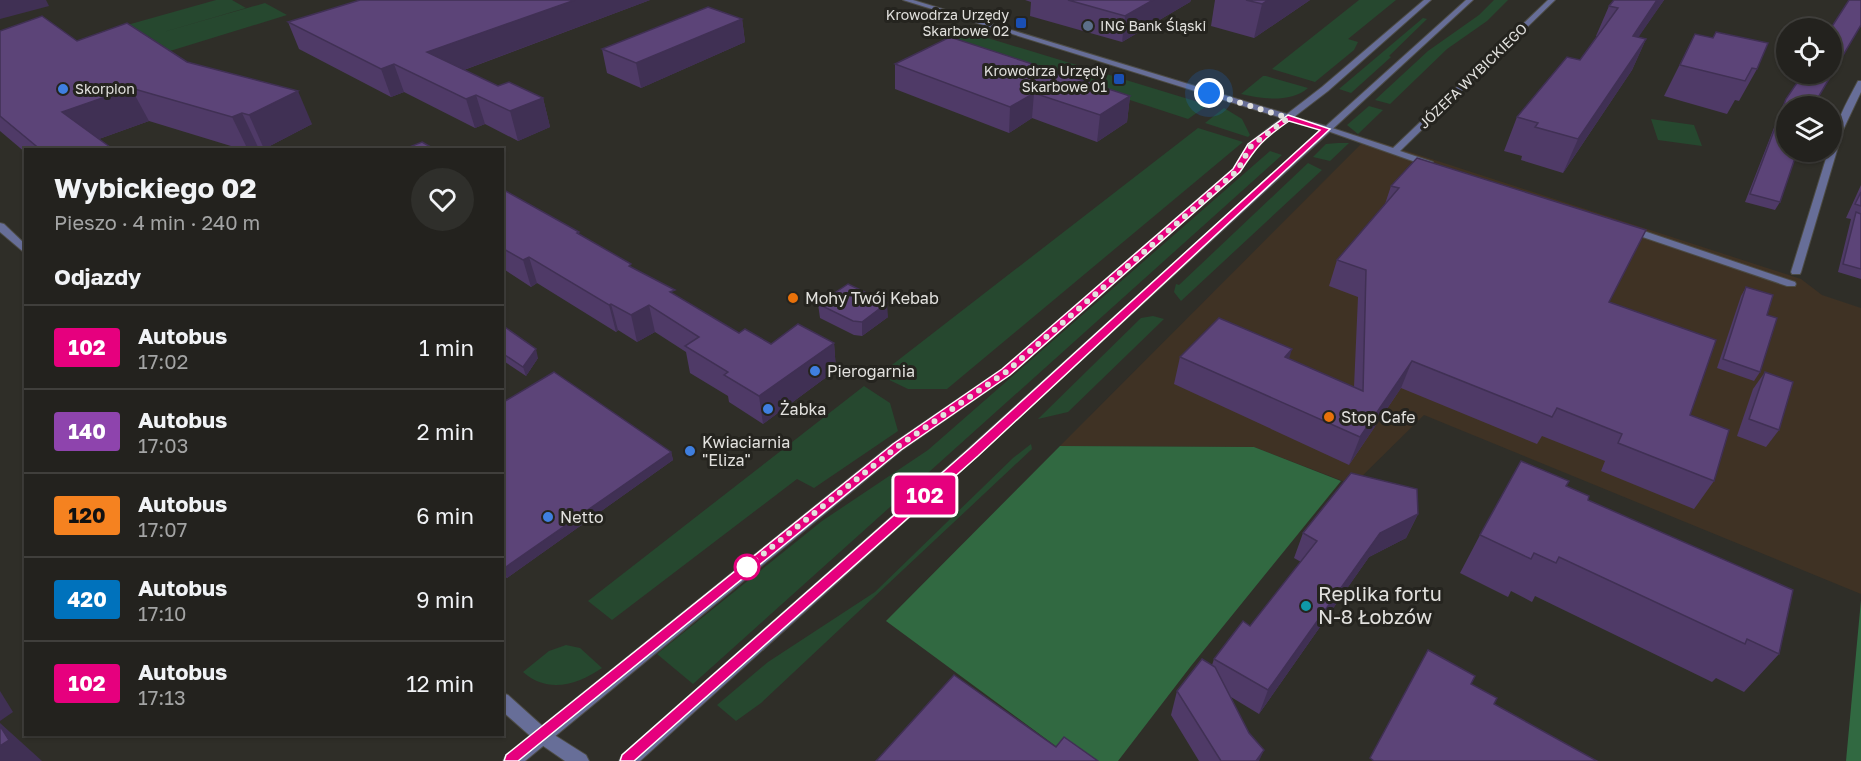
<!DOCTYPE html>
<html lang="pl">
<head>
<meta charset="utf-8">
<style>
	:root { --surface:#23221e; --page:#2f2f2b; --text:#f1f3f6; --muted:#a3a4a4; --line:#403f3c }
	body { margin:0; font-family:"Golos Text",sans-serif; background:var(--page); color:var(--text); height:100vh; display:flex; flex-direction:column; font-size:22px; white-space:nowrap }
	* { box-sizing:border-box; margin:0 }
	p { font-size:20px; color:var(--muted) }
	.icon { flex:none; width:33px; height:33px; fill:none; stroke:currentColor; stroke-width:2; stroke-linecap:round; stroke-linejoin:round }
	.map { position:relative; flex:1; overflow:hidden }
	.panel { position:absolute; left:24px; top:148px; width:480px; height:588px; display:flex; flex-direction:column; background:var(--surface); border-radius:0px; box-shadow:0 2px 4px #0004,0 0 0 2px var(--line) }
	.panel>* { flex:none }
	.badge { padding:0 12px; border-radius:4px; font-size:21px; line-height:39px }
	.controls { position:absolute; left:1776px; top:18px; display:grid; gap:12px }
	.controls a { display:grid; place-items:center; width:66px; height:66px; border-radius:50%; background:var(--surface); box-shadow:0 2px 4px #0004,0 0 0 2px var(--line); font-size:30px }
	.you { position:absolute; width:30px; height:30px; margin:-15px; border:4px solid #fff; border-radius:50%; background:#1a73e8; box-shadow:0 0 0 9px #1a73e833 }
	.map>.badge { position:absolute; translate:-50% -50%; box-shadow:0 0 0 3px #fff }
	h2 { padding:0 30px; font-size:22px; line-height:54px }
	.round { display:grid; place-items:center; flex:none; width:63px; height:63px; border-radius:32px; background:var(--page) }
	.head { display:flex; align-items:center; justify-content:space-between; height:102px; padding:0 30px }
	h1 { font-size:28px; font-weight:700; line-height:45px }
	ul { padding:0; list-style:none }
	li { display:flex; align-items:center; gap:18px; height:84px; padding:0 30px; border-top:2px solid var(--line) }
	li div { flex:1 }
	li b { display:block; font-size:22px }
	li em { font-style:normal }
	li .badge { min-width:66px; font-weight:700; text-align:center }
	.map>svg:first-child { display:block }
	.commercial { fill:#3f3224 }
	.green { fill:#26482f }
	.forest { fill:#316941 }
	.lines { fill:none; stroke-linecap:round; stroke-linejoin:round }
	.minor-casing { stroke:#4c4b45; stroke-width:2 }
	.tertiary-casing { stroke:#4c4b45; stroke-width:2 }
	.minor { fill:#676e98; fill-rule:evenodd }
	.tertiary { fill:#676e98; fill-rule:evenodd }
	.wall { fill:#4f3a67 }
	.shaded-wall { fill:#403054 }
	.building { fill:#5c4478; stroke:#403054; stroke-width:1.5 }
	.line { fill:#e6007e; stroke:#fff; stroke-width:1.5 }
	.walk { stroke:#e2e1de; stroke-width:6; stroke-dasharray:0 10.8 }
	.transit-dot { fill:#1a4fb4; stroke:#25241f; stroke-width:2 }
	.service-dot { fill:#5c6f8a; stroke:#25241f; stroke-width:2 }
	.shop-dot { fill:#3f7fe0; stroke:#25241f; stroke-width:2 }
	.food-dot { fill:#e8710a; stroke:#25241f; stroke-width:2 }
	.stop-dot { fill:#fff; stroke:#e6007e; stroke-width:3 }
	.culture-dot { fill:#0f9aa8; stroke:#25241f; stroke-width:2 }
	.labels { text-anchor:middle; stroke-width:6; stroke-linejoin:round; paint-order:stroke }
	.far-poi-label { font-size:14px; fill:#e2e1de; stroke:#25241f; text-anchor:end }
	.far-street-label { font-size:14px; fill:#e2e1de; stroke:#25241f }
	.poi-label { font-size:16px; fill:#e2e1de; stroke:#25241f; text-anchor:start }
	.near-poi-label { font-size:20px; fill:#e2e1de; stroke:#25241f; text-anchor:start }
</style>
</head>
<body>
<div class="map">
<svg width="1861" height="761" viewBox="0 0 1861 761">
	<rect width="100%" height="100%" fill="#2f2e28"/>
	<path class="commercial" d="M 1367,138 L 1801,279 L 1822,295 L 1861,308 L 1861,594 L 1424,415 L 1353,485 L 1254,447 L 1060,446 Z"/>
	<g class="green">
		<path d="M 216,0 L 232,0 L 246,8 L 160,33 L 265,3 L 287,15 L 170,51 L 148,36 L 139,39 L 120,27 Z"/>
		<path d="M 1359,0 L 1396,0 L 1348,39 L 1358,42 L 1354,50 L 1315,82 L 1272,69 Z"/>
		<path d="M 1494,0 L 1508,0 L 1487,21 L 1447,49 L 1390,104 L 1375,100 L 1428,51 L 1479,15 Z"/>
		<path d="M 1423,18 L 1427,19 L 1389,56 L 1391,57 L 1351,93 L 1339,89 Z"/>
		<path d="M 955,32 L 968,32 L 1208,105 L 1188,119 L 937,37 Z"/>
		<path d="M 1263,76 L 1266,76 L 1308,88 C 1291,103 1261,99 1241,94 Z"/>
		<path d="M 1369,106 L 1383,110 L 1358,134 L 1347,125 Z"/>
		<path d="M 1224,108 L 1242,119 L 1250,135 L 1248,137 L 1205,123 Z"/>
		<path d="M 1651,119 L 1694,125 L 1702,146 L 1658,140 Z"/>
		<path d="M 1198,128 L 1243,142 L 947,389 L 908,389 L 879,375 Z"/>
		<path d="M 1338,143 L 1349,143 L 1330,161 L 1313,157 L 1326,144 Z"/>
		<path d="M 1270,151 L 1282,155 L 693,684 L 657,654 L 822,521 L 928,450 Z"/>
		<path d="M 1308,163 L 1322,170 L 1181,301 L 1174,292 L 1176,284 L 1179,285 Z"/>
		<path d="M 1153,316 L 1164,319 L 1068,412 L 1038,419 L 1141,318 Z"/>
		<path d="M 864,386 L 890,403 L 898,431 L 814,488 L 797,479 L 612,620 L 588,601 Z"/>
		<path d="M 1031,444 L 1032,449 L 761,703 L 736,721 L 717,705 L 768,662 L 875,592 L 1013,458 Z"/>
		<path d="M 566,645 L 580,648 L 602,668 C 577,685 548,694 523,672 L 549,651 Z"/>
	</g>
	<g class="forest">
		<path d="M 1060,446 L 1254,447 L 1341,481 L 1191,666 L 1118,761 L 1076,761 L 886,621 Z"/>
		<path d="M 1861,600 L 1861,761 L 1846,761 Z"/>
	</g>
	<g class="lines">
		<defs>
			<g id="minor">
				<path d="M 1548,0 L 1555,0 L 1400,151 L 1433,162 L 1433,166 L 1427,166 L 1322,129 L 1329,127 L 1393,148 Z"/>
				<path d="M 1858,81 L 1861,81 L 1861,92 L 1843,130 L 1801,272 L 1800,274 L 1792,274 L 1791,272 L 1828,152 L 1832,152 C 1832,127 1847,102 1858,81 Z"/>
				<path d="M 0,223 L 4,224 L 26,245 L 26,254 L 0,232 Z"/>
				<path d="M 1629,226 L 1795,282 L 1796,284 L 1795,286 L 1787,286 L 1625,231 L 1624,229 Z"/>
				<path d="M 502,693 L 508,695 L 548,731 L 586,755 L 589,761 L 565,761 L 536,741 L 502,711 Z"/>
			</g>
			<path id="tertiary" d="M 903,0 L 913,0 L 1287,114 L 1322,87 L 1424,0 L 1431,0 L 1328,91 L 1294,117 L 1326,126 L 1466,0 L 1473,0 L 978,455 L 640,761 L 619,761 L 622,755 L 968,449 L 1321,130 L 1289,120 L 1259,144 L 1240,172 L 1010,375 L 902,450 L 525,761 L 503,761 L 506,755 L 892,444 L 1002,369 L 1234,168 L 1253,140 L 1282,118 Z"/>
		</defs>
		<use href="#minor" class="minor-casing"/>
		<use href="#tertiary" class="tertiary-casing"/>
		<use href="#minor" class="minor"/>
		<use href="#tertiary" class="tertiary"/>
	</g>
	<g class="wall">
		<path d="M 650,0 L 464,70 L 498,86 L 543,98 L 550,127 L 518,141 L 485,124 L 475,128 L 404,92 L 391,97 L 299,49 L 288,22 Z"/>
		<path d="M 1025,0 L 1191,0 L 1190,2 L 1122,42 L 1030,16 L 1031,2 Z"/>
		<path d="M 1215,0 L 1310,0 L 1254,38 L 1211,26 Z"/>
		<path d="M 1614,0 L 1664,0 L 1638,37 L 1646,39 L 1632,70 L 1563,173 L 1521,160 L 1522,156 L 1504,151 L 1517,117 L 1580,60 L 1597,36 L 1596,36 L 1609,6 Z"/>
		<path d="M 742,19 L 745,42 L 641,88 L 607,73 L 602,49 Z"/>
		<path d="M 0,31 L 77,41 L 187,62 L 312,124 L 264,149 L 258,147 L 251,150 L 244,150 L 149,121 L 99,139 L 114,150 L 26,150 L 26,153 L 0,131 Z"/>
		<path d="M 1695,34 L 1757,69 L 1739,101 L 1735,100 L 1727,114 L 1664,96 Z"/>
		<path d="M 895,64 L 1130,96 L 1127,122 L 1097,142 L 1032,118 L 1009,133 L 895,89 Z"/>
		<path d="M 1803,74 L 1786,106 L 1780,202 L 1775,210 L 1745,202 L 1782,107 Z"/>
		<path d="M 1417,158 L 1609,302 L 1690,415 L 1714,481 L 1694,509 L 1601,471 L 1605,461 L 1542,436 L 1537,444 L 1401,388 L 1349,465 L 1174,384 L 1180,357 L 1354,387 L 1358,297 L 1329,286 L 1337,260 L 1385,204 L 1391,186 Z"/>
		<path d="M 1861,185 L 1861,279 L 1838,272 L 1851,219 L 1846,218 Z"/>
		<path d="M 502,189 L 579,232 L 579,235 L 676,296 L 739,333 L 771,344 L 834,343 L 836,370 L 763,424 L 729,402 L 728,396 L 690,373 L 686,352 L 655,332 L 637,342 L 618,330 L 616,332 L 537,283 L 531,287 L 502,268 Z"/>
		<path d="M 1746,287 L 1760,372 L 1754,381 L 1717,368 L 1741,296 Z"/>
		<path d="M 818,304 L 888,317 L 862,336 L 854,335 L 820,318 Z"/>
		<path d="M 502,325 L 538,358 L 526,376 L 502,360 Z"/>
		<path d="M 1765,372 L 1779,430 L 1766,447 L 1737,436 L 1753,389 Z"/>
		<path d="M 502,403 L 671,452 L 673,460 L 507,578 L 502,574 Z"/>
		<path d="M 1566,486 L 1588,500 L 1779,654 L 1744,692 L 1716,678 L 1712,682 L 1535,596 L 1532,602 L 1511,591 L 1508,597 L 1460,573 L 1480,535 Z"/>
		<path d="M 1418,514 L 1406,538 L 1369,557 L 1259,714 L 1231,697 L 1259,761 L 1199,761 L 1171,715 L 1177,691 L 1212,665 L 1214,659 L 1250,626 L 1301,562 L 1294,558 L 1303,533 Z"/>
	</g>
	<g class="shaded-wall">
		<path d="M 0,0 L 46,0 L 49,6 L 0,19 Z"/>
		<path d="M 575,0 L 650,0 L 437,80 L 427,52 Z"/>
		<path d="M 1153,0 L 1191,0 L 1190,2 L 1122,42 L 1125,16 Z"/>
		<path d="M 1268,0 L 1310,0 L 1254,38 L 1262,4 Z"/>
		<path d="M 1657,0 L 1664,0 L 1618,67 L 1633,36 Z"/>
		<path d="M 742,19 L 745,42 L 641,88 L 636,63 Z"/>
		<path d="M 1646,39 L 1632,70 L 1563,173 L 1578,139 Z"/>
		<path d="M 394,64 L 404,92 L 391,97 L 381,69 Z"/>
		<path d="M 131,88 L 149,121 L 82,145 L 62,112 Z"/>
		<path d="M 298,91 L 312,124 L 264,149 L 249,115 Z"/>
		<path d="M 1034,93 L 1032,118 L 1009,133 L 1010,107 Z"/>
		<path d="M 476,95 L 485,124 L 475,128 L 466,99 Z"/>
		<path d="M 1130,96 L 1127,122 L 1097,142 L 1100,115 Z"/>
		<path d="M 543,98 L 550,127 L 518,141 L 510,111 Z"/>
		<path d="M 242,113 L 258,147 L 251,150 L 248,150 L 232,117 Z"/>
		<path d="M 529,257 L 537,283 L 531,287 L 523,260 Z"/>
		<path d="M 887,303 L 888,317 L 862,336 L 862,322 Z"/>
		<path d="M 611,304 L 618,330 L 616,332 L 609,305 Z"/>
		<path d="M 649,305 L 655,332 L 637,342 L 631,315 Z"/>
		<path d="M 834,343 L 836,370 L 763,424 L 759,396 Z"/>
		<path d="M 536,349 L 538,358 L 526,376 L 523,367 Z"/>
		<path d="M 1292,349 L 1284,376 L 1285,357 Z"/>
		<path d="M 1412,361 L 1401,388 L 1349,465 L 1360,437 Z"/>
		<path d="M 671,452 L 673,460 L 507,578 L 503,569 Z"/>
		<path d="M 1418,514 L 1406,538 L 1369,557 L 1259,714 L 1268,690 L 1380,533 Z"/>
		<path d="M 0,691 L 13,712 L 0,721 Z"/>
		<path d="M 0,723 L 42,761 L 0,761 Z"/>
		<path d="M 1264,750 L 1259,761 L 1256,761 Z"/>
	</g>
	<g class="building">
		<path d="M 360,0 L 575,0 L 427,52 L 498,86 L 509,82 L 543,98 L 510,111 L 476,95 L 466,99 L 394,64 L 381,69 L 288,22 Z"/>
		<path d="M 1068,0 L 1153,0 L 1125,16 Z"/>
		<path d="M 1246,0 L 1268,0 L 1262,4 Z"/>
		<path d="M 1614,0 L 1657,0 L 1633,36 L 1646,39 L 1578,139 L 1535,127 L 1538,123 L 1517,117 L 1567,57 L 1580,60 L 1618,8 L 1609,6 Z"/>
		<path d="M 1849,0 L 1861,0 L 1861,25 L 1813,106 L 1786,106 L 1786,152 L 1797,152 L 1780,202 L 1750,194 L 1786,99 L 1803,74 L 1832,74 L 1831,28 Z"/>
		<path d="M 708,7 L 742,19 L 636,63 L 602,49 Z"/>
		<path d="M 42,16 L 77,41 L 127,23 L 187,62 L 298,91 L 249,115 L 242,113 L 232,117 L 131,88 L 62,112 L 114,150 L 41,150 L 0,116 L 0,31 Z"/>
		<path d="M 1716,32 L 1768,43 L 1757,69 L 1752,68 L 1745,81 L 1680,65 L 1695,34 L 1713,38 Z"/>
		<path d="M 950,37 L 1130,96 L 1100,115 L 1034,93 L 1010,107 L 895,64 Z"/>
		<path d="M 422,142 L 436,150 L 402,150 Z"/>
		<path d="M 1417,158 L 1646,230 L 1609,302 L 1716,340 L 1690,415 L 1729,430 L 1714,481 L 1618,443 L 1622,434 L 1557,408 L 1552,417 L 1412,361 L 1360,437 L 1180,357 L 1219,318 L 1292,349 L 1285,357 L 1363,391 L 1366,270 L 1337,260 L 1399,188 L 1391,186 Z"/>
		<path d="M 502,189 L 579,232 L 577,233 L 631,264 L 629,266 L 675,290 L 670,292 L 739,333 L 745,329 L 771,344 L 798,324 L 834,343 L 759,396 L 724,375 L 728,372 L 685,346 L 699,337 L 649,305 L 631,315 L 611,304 L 609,305 L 529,257 L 523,260 L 502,248 Z"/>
		<path d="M 1861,192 L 1861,206 L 1855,204 Z"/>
		<path d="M 1856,212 L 1861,214 L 1861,269 L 1843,264 Z"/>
		<path d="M 848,284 L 887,303 L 862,322 L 853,321 L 818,304 Z"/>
		<path d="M 1746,287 L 1773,295 L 1767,315 L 1777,318 L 1760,372 L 1723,359 Z"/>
		<path d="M 502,325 L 536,349 L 523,367 L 502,353 Z"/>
		<path d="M 554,372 L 671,452 L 503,569 L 502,403 Z"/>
		<path d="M 1765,372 L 1793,382 L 1779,430 L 1749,419 Z"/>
		<path d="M 1521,461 L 1569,481 L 1566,486 L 1589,496 L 1588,500 L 1793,590 L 1779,654 L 1747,639 L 1745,644 L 1559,557 L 1556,563 L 1534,553 L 1531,559 L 1480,535 Z"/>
		<path d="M 1351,473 L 1417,489 L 1418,514 L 1380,533 L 1268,690 L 1214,659 L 1243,621 L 1250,626 L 1317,541 L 1303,533 Z"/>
		<path d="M 1428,650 L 1475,676 L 1471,684 L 1497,698 L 1494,704 L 1597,761 L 1374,761 L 1370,758 Z"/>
		<path d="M 1202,659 L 1215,667 L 1249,733 L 1264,750 L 1256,761 L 1221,761 L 1177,691 Z"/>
		<path d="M 954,675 L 1056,747 L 1064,737 L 1098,761 L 876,761 Z"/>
		<path d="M 0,726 L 9,740 L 0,746 Z"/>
	</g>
	<path class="line" d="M 1288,115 L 1330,129 L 978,456 L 634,761 L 620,761 L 622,755 L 969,449 L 1320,130 L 1289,121 C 1263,139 1257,146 1240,172 L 1010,375 L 901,450 L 518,761 L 504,761 L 506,755 L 893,444 L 1002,369 L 1233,169 L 1248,144 Z"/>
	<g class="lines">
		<path class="walk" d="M 747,567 L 897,447 L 1006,372 L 1237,171 L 1251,146 L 1288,118 L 1209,93"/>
	</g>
	<g class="transit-dot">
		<rect x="1015" y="17" width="12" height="12" rx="3"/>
		<rect x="1113" y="73" width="12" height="12" rx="3"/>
	</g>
	<circle class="service-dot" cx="1088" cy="26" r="6"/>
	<g class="shop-dot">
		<circle cx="63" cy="89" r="6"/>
		<circle cx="815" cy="371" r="6"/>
		<circle cx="768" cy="409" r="6"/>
		<circle cx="690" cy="451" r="6"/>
		<circle cx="548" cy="517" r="6"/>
	</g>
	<g class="food-dot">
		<circle cx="793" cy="298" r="6"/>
		<circle cx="1329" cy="417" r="6"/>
	</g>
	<circle class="stop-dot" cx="747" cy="567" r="12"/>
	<circle class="culture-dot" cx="1306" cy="606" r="6"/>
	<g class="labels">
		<g class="far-poi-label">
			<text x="1009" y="20">Krowodrza Urzędy<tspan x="1009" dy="16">Skarbowe 02</tspan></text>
			<text x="1100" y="31" text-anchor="start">ING Bank Śląski</text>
			<text x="1107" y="76">Krowodrza Urzędy<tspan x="1107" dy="16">Skarbowe 01</tspan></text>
			<text x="75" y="94" text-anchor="start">Skorpion</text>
		</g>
		<g class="far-street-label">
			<text transform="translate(1473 76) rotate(-44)" y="5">JÓZEFA WYBICKIEGO</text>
		</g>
		<g class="poi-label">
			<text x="805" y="304">Mohy Twój Kebab</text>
			<text x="827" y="377">Pierogarnia</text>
			<text x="780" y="415">Żabka</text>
			<text x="1341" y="423">Stop Cafe</text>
			<text x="702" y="448">Kwiaciarnia<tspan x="702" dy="18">"Eliza"</tspan></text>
			<text x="560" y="523">Netto</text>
		</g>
		<g class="near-poi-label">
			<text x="1318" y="601">Replika fortu<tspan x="1318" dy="23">N-8 Łobzów</tspan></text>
		</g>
	</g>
</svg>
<div class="controls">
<a><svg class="icon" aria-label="locate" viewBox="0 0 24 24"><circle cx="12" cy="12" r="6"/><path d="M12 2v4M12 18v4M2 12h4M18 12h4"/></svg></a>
<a><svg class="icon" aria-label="layers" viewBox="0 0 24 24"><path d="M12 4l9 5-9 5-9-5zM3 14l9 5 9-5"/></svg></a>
</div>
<div class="you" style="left:1209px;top:93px"></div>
<b class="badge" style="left:925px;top:495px;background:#e6007e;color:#fff">102</b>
<section class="panel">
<div class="head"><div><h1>Wybickiego 02</h1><p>Pieszo · 4 min · 240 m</p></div><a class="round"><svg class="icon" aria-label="heart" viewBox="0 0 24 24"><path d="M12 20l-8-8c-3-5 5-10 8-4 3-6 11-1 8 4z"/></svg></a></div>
<h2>Odjazdy</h2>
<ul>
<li><span class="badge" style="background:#e6007e;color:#fff">102</span><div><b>Autobus</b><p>17:02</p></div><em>1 min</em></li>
<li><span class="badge" style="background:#8e44ad;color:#fff">140</span><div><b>Autobus</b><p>17:03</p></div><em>2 min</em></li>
<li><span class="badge" style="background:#f58220;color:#111">120</span><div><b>Autobus</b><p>17:07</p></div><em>6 min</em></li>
<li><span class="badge" style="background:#0072bc;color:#fff">420</span><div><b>Autobus</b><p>17:10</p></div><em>9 min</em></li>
<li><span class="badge" style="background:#e6007e;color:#fff">102</span><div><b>Autobus</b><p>17:13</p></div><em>12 min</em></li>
</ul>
</section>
</div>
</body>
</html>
